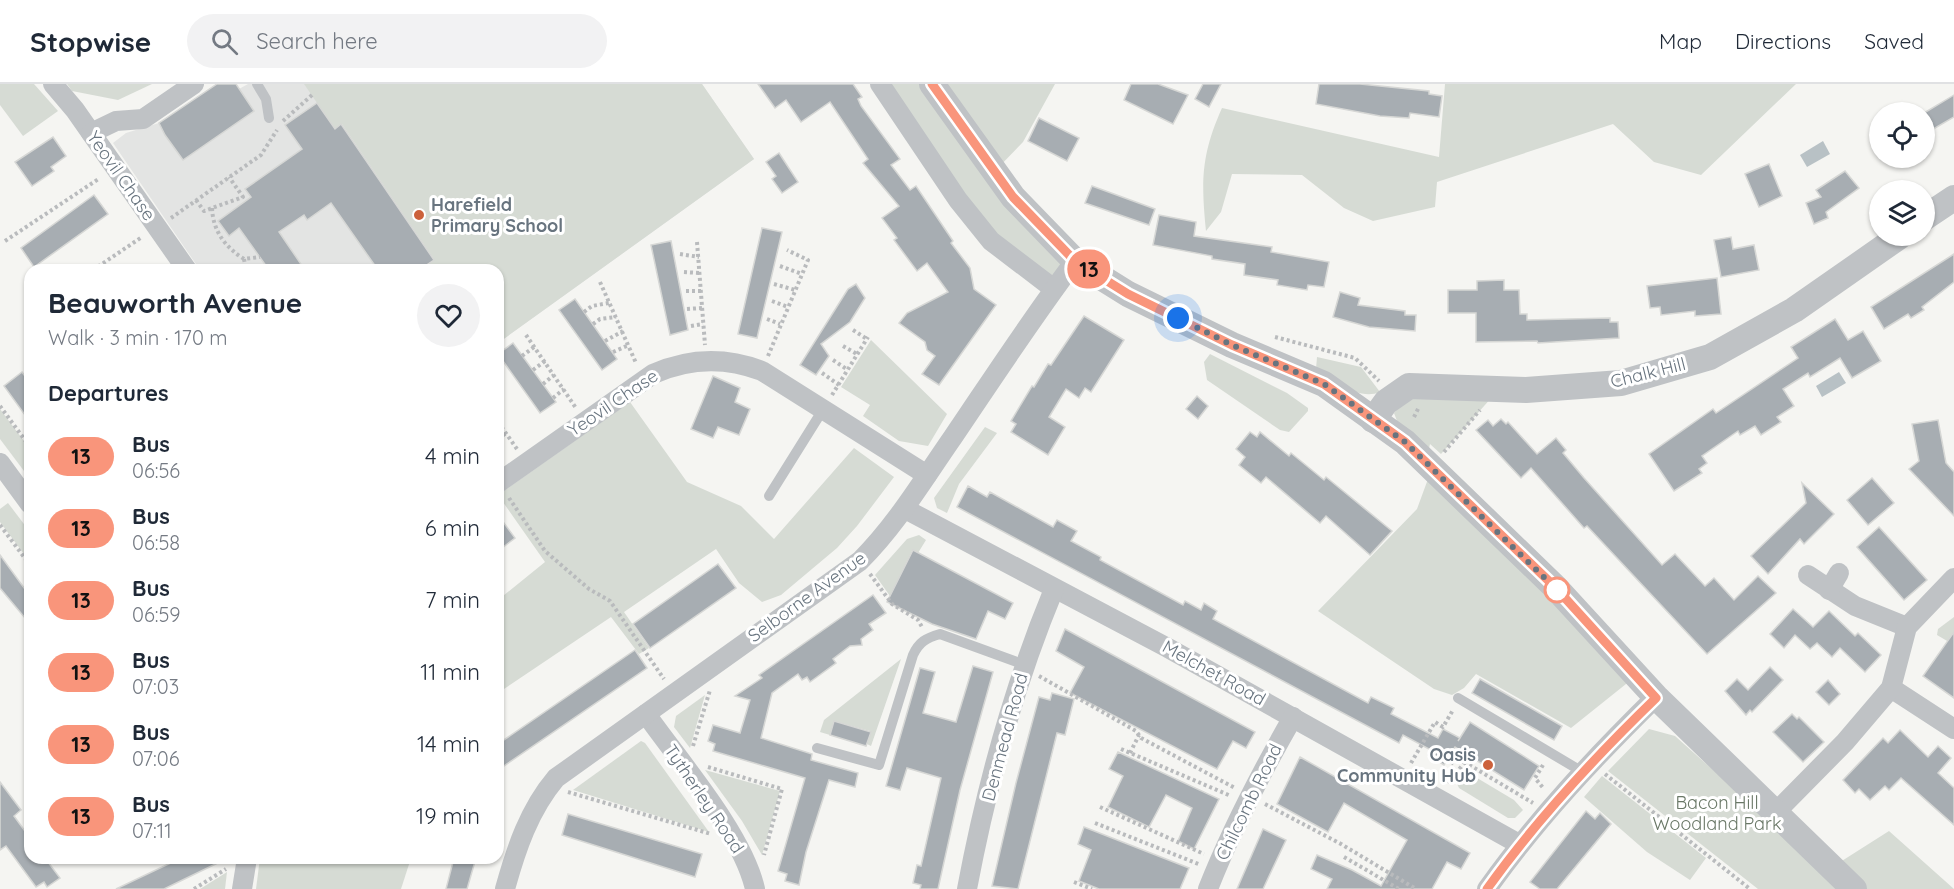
<!DOCTYPE html>
<html lang="en">
<head>
<meta charset="utf-8">
<style>
	:root { --surface:#fff; --page:#f2f2f3; --text:#1f2937; --muted:#747a83; --line:#e0e1e3 }
	body { margin:0; font-family:Quicksand,sans-serif; background:var(--page); color:var(--text); height:100vh; display:flex; flex-direction:column; font-size:22px; white-space:nowrap }
	* { box-sizing:border-box; margin:0 }
	p { font-size:20px; color:var(--muted) }
	.icon { flex:none; width:33px; height:33px; fill:none; stroke:currentColor; stroke-width:2; stroke-linecap:round; stroke-linejoin:round }
	.map { position:relative; flex:1; overflow:hidden }
	.side { position:absolute; left:24px; top:180px; width:480px; height:600px; display:flex; flex-direction:column; background:var(--surface); border-radius:18px; box-shadow:0 2px 4px #0004 }
	.side>* { flex:none }
	.badge { padding:0 12px; border-radius:20px; font-size:21px; line-height:39px }
	.fabs { position:absolute; left:1869px; top:18px; display:grid; gap:12px }
	.fabs a { display:grid; place-items:center; width:66px; height:66px; border-radius:50%; background:var(--surface); box-shadow:0 2px 4px #0004; font-size:30px }
	.you { position:absolute; width:30px; height:30px; margin:-15px; border:4px solid #fff; border-radius:50%; background:#1a73e8; box-shadow:0 0 0 9px #1a73e833 }
	.map>.badge { position:absolute; translate:-50% -50%; box-shadow:0 0 0 3px #fff }
	h2 { padding:0 24px; font-size:22px; line-height:54px }
	.round { display:grid; place-items:center; flex:none; width:63px; height:63px; border-radius:32px; background:var(--page) }
	.head { display:flex; align-items:center; justify-content:space-between; height:102px; padding:0 24px }
	h1 { font-size:28px; font-weight:800; line-height:45px }
	ul { padding:0; list-style:none }
	li { display:flex; align-items:center; gap:18px; height:72px; padding:0 24px }
	li div { flex:1 }
	li b { display:block; font-size:22px }
	li em { font-style:normal }
	li .badge { min-width:66px; font-weight:700; text-align:center }
	header { display:flex; align-items:center; gap:36px; box-sizing:border-box; height:84px; padding:0 30px; background:var(--surface); border-bottom:2px solid var(--line) }
	header strong { font-size:28px }
	nav { display:flex; gap:33px; margin-inline-start:auto; font-size:21px }
	.search { width:420px; height:54px; background:var(--page); display:flex; align-items:center; gap:15px; box-sizing:border-box; padding:0 21px; border-radius:33px; color:var(--muted); font-size:22px }
	.map>svg:first-child { display:block }
	.built { fill:#e3e4e3 }
	.green { fill:#d6dbd4 }
	.water { fill:#b8c1c5 }
	.building { fill:#a7adb2; stroke:#d6d7d5; stroke-width:1.5 }
	.lines { fill:none; stroke-linecap:round; stroke-linejoin:round }
	.path { stroke:#b9bbbd; stroke-width:4; stroke-dasharray:3 3; stroke-linecap:butt }
	.service { stroke:#bfc2c5; stroke-width:10 }
	.minor { stroke:#bfc2c5; stroke-width:20 }
	.tertiary { stroke:#bfc2c5; stroke-width:26 }
	.line-casing { stroke:#fff; stroke-width:14 }
	.line { stroke:#f9957b; stroke-width:9 }
	.walk { stroke:#68747f; stroke-width:6; stroke-dasharray:0 10.8 }
	.poi-dot { fill:#cc613b; stroke:#fff; stroke-width:2 }
	.stop-dot { fill:#fff; stroke:#f9957b; stroke-width:3 }
	.labels { text-anchor:middle; stroke-width:6; stroke-linejoin:round; paint-order:stroke }
	.street-label { font-size:18px; fill:#68747f; stroke:#fff }
	.poi-label { font-size:18px; font-weight:bold; fill:#68747f; stroke:#fff; text-anchor:start }
	.park-label { font-size:18px; fill:#697766; stroke:#fff }
</style>
</head>
<body>
<header>
<strong>Stopwise</strong>
<div class="search"><svg class="icon" aria-label="search" viewBox="0 0 24 24"><circle cx="10" cy="10" r="6"/><path d="M15 15l6 6"/></svg>Search here</div>
<nav><a>Map</a><a>Directions</a><a>Saved</a></nav>
</header>
<div class="map">
<svg width="1954" height="805" viewBox="0 0 1954 805">
	<rect width="100%" height="100%" fill="#f5f5f2"/>
	<path class="built" d="M 216,0 L 236,0 L 239,5 L 248,0 L 702,0 L 754,75 L 498,259 L 498,186 L 200,186 L 113,59 L 126,49 L 159,39 Z"/>
	<g class="green">
		<path d="M 0,0 L 34,0 L 58,27 L 23,52 L 0,21 Z"/>
		<path d="M 67,0 L 152,0 L 118,16 L 72,7 Z"/>
		<path d="M 304,0 L 702,0 L 754,75 L 498,259 L 498,186 L 419,186 L 434,175 L 342,40 L 335,45 Z"/>
		<path d="M 880,0 L 1055,0 L 1023,58 L 994,88 L 1075,177 L 1054,205 L 991,157 Z"/>
		<path d="M 1445,0 L 1796,0 L 1701,91 L 1654,78 L 1613,40 L 1437,98 L 1435,123 L 1373,137 L 1344,124 L 1302,91 L 1232,90 L 1221,128 L 1206,147 C 1201,97 1201,71 1222,24 L 1439,73 Z"/>
		<path d="M 871,256 L 947,330 L 928,362 L 899,357 L 863,332 L 870,321 L 841,303 Z"/>
		<path d="M 1210,270 L 1287,309 L 1308,324 L 1308,327 L 1289,348 L 1280,346 L 1207,296 L 1204,278 Z"/>
		<path d="M 1317,273 L 1361,283 L 1380,308 C 1358,317 1335,296 1316,285 Z"/>
		<path d="M 1410,309 L 1493,312 L 1441,370 L 1430,360 L 1426,378 L 1405,358 L 1394,329 Z"/>
		<path d="M 630,318 L 687,398 L 741,422 L 774,455 L 854,364 L 894,393 L 857,442 L 837,464 L 781,511 L 762,518 L 739,499 L 716,465 L 624,528 L 649,564 L 639,570 L 611,533 L 498,609 L 498,516 L 545,478 L 498,411 Z"/>
		<path d="M 0,325 L 30,365 L 30,395 L 0,355 Z"/>
		<path d="M 985,343 L 997,349 L 959,400 L 947,429 L 937,424 L 934,414 Z"/>
		<path d="M 1432,384 L 1636,592 L 1571,644 L 1476,590 L 1464,604 L 1452,611 L 1434,605 L 1318,527 L 1417,425 Z"/>
		<path d="M 8,419 L 30,448 L 30,478 L 0,438 L 0,425 Z"/>
		<path d="M 919,451 L 926,456 L 918,469 L 912,467 L 890,512 L 875,491 L 907,455 Z"/>
		<path d="M 1954,533 L 1954,561 L 1937,551 L 1938,545 Z"/>
		<path d="M 901,575 L 871,662 L 867,660 L 870,647 L 834,637 L 830,651 L 820,648 L 824,636 Z"/>
		<path d="M 705,611 L 690,664 L 674,643 L 676,632 Z"/>
		<path d="M 1649,645 L 1675,652 L 1826,787 L 1889,747 L 1954,805 L 1758,805 L 1608,687 Z"/>
		<path d="M 641,657 L 645,659 L 709,748 L 573,706 Z"/>
		<path d="M 1462,685 L 1514,716 L 1523,726 L 1515,734 L 1508,734 L 1459,704 L 1454,693 Z"/>
		<path d="M 705,686 L 780,707 L 762,771 L 742,737 Z"/>
		<path d="M 1602,692 L 1706,774 L 1690,796 L 1647,768 L 1584,713 Z"/>
		<path d="M 260,774 L 411,774 L 401,805 L 256,805 Z"/>
		<path d="M 227,788 L 225,805 L 200,805 Z"/>
	</g>
	<g class="water">
		<path d="M 1823,57 L 1830,70 L 1807,83 L 1800,71 Z"/>
		<path d="M 1839,288 L 1846,299 L 1822,313 L 1816,302 Z"/>
	</g>
	<g class="building">
		<path d="M 217,0 L 236,0 L 254,27 L 183,76 L 165,51 L 159,39 Z"/>
		<path d="M 758,0 L 853,0 L 862,13 L 858,15 L 861,22 L 900,75 L 891,81 L 910,106 L 916,102 L 953,157 L 951,159 L 970,184 L 974,205 L 996,221 L 939,301 L 922,290 L 935,272 L 927,266 L 925,258 L 899,239 L 907,229 L 948,208 L 927,179 L 917,187 L 894,156 L 897,154 L 882,134 L 899,122 L 863,79 L 868,75 L 830,18 L 801,38 L 786,16 L 775,24 Z"/>
		<path d="M 1131,0 L 1158,0 L 1188,11 L 1173,40 L 1124,16 Z"/>
		<path d="M 1203,0 L 1221,0 L 1209,23 L 1195,15 Z"/>
		<path d="M 1319,0 L 1360,0 L 1429,7 L 1429,10 L 1442,12 L 1439,33 L 1410,29 L 1409,34 L 1380,32 L 1316,20 Z"/>
		<path d="M 1954,11 L 1954,33 L 1930,47 L 1924,39 L 1924,29 Z"/>
		<path d="M 317,19 L 335,45 L 341,40 L 434,176 L 419,186 L 378,186 L 331,119 L 307,136 L 304,131 L 279,148 L 305,186 L 269,186 L 239,144 L 229,152 L 218,137 L 251,113 L 245,105 L 302,65 L 285,41 Z"/>
		<path d="M 1039,34 L 1079,54 L 1067,77 L 1028,57 Z"/>
		<path d="M 53,53 L 66,72 L 51,83 L 54,87 L 32,102 L 15,78 Z"/>
		<path d="M 779,69 L 798,98 L 782,109 L 772,95 L 776,92 L 766,78 Z"/>
		<path d="M 1769,80 L 1782,112 L 1759,123 L 1745,90 Z"/>
		<path d="M 1845,87 L 1859,104 L 1826,128 L 1828,134 L 1814,140 L 1806,119 L 1821,113 L 1816,106 Z"/>
		<path d="M 1092,102 L 1155,125 L 1149,141 L 1085,119 Z"/>
		<path d="M 94,111 L 108,130 L 34,183 L 21,164 Z"/>
		<path d="M 1159,131 L 1196,138 L 1194,152 L 1272,163 L 1271,168 L 1329,178 L 1324,203 L 1308,201 L 1307,206 L 1277,201 L 1278,196 L 1244,191 L 1245,180 L 1212,175 L 1212,172 L 1153,161 Z"/>
		<path d="M 762,144 L 782,148 L 757,254 L 738,250 Z"/>
		<path d="M 1731,153 L 1733,165 L 1754,161 L 1759,186 L 1721,193 L 1714,156 Z"/>
		<path d="M 671,157 L 688,246 L 670,251 L 651,161 Z"/>
		<path d="M 1954,170 L 1954,198 L 1922,223 L 1924,226 L 1911,234 L 1908,230 L 1884,245 L 1871,223 Z"/>
		<path d="M 1717,194 L 1721,230 L 1695,232 L 1695,227 L 1661,231 L 1660,223 L 1650,224 L 1647,202 Z"/>
		<path d="M 1504,196 L 1504,206 L 1519,206 L 1520,230 L 1527,230 L 1527,236 L 1610,234 L 1610,238 L 1618,238 L 1619,254 L 1538,259 L 1537,257 L 1476,258 L 1476,229 L 1448,229 L 1448,206 L 1477,206 L 1477,197 Z"/>
		<path d="M 856,200 L 865,214 L 850,238 L 821,260 L 829,272 L 816,291 L 800,281 L 848,205 Z"/>
		<path d="M 1340,208 L 1360,214 L 1358,221 L 1405,227 L 1405,231 L 1416,231 L 1415,247 L 1369,243 L 1333,233 Z"/>
		<path d="M 575,215 L 617,275 L 602,286 L 559,226 Z"/>
		<path d="M 1084,232 L 1124,256 L 1091,308 L 1085,304 L 1079,314 L 1066,305 L 1049,333 L 1065,343 L 1048,371 L 1011,348 L 1016,340 L 1011,337 L 1032,302 L 1034,303 L 1048,280 L 1051,281 Z"/>
		<path d="M 1835,235 L 1848,256 L 1863,247 L 1881,277 L 1852,294 L 1840,274 L 1810,293 L 1808,289 L 1783,305 L 1794,322 L 1777,333 L 1781,338 L 1761,351 L 1755,342 L 1740,351 L 1738,347 L 1702,372 L 1707,379 L 1699,385 L 1702,389 L 1674,407 L 1649,370 L 1713,325 L 1716,329 L 1798,274 L 1791,263 Z"/>
		<path d="M 513,259 L 556,318 L 540,329 L 498,270 Z"/>
		<path d="M 22,288 L 30,299 L 30,338 L 4,302 Z"/>
		<path d="M 713,292 L 740,304 L 735,318 L 750,325 L 739,351 L 718,343 L 713,354 L 691,345 Z"/>
		<path d="M 1197,312 L 1208,322 L 1198,335 L 1186,325 Z"/>
		<path d="M 1501,335 L 1506,340 L 1508,338 L 1537,370 L 1556,354 L 1566,366 L 1563,369 L 1584,394 L 1662,481 L 1675,470 L 1705,502 L 1714,494 L 1734,516 L 1758,492 L 1776,509 L 1707,570 L 1587,442 L 1584,444 L 1531,384 L 1521,394 L 1476,346 L 1488,336 L 1493,342 Z"/>
		<path d="M 1938,336 L 1946,379 L 1954,388 L 1954,432 L 1909,385 L 1919,377 L 1912,340 Z"/>
		<path d="M 1250,348 L 1257,353 L 1260,348 L 1289,372 L 1291,369 L 1324,396 L 1326,393 L 1392,447 L 1370,471 L 1326,432 L 1320,439 L 1266,393 L 1261,399 L 1239,381 L 1245,373 L 1236,365 Z"/>
		<path d="M 1872,394 L 1894,419 L 1868,441 L 1847,416 Z"/>
		<path d="M 1802,399 L 1834,430 L 1804,460 L 1800,455 L 1768,490 L 1751,472 L 1806,419 Z"/>
		<path d="M 968,402 L 987,413 L 990,408 L 1053,443 L 1057,436 L 1077,447 L 1071,457 L 1101,473 L 1100,476 L 1183,521 L 1185,517 L 1201,526 L 1204,519 L 1217,527 L 1213,535 L 1368,619 L 1371,613 L 1394,624 L 1391,630 L 1438,654 L 1443,645 L 1460,654 L 1458,657 L 1470,638 L 1539,682 L 1524,706 L 1455,663 L 1444,681 L 1428,671 L 1431,666 L 1403,651 L 1399,659 L 957,423 Z"/>
		<path d="M 498,431 L 515,454 L 498,467 Z"/>
		<path d="M 1879,443 L 1927,496 L 1904,516 L 1857,463 Z"/>
		<path d="M 913,466 L 1013,519 L 1005,535 L 988,527 L 976,555 L 932,540 L 887,518 Z"/>
		<path d="M 0,471 L 30,512 L 30,540 L 0,504 Z"/>
		<path d="M 718,480 L 736,504 L 650,564 L 633,540 Z"/>
		<path d="M 873,511 L 886,529 L 869,540 L 873,546 L 861,555 L 862,561 L 850,562 L 833,575 L 836,579 L 810,598 L 807,593 L 802,596 L 798,590 L 772,609 L 761,654 L 812,670 L 811,676 L 858,689 L 855,703 L 829,696 L 806,768 L 799,801 L 785,797 L 787,790 L 778,787 L 805,694 L 713,667 L 715,660 L 708,657 L 713,641 L 740,649 L 750,616 L 735,612 L 762,594 L 759,591 Z"/>
		<path d="M 1793,525 L 1813,543 L 1829,527 L 1855,552 L 1858,549 L 1881,571 L 1865,588 L 1840,564 L 1832,573 L 1817,559 L 1810,565 L 1795,551 L 1784,564 L 1770,550 Z"/>
		<path d="M 1065,545 L 1255,648 L 1246,664 L 1233,657 L 1217,685 L 1070,609 L 1084,583 L 1056,567 Z"/>
		<path d="M 1954,548 L 1954,614 L 1923,592 Z"/>
		<path d="M 635,566 L 647,584 L 498,686 L 498,660 Z"/>
		<path d="M 973,582 L 993,588 L 960,706 L 938,805 L 920,805 L 921,801 L 913,799 L 917,781 L 921,782 L 941,694 L 907,684 L 900,706 L 886,702 L 920,584 L 935,588 L 923,629 L 956,638 Z"/>
		<path d="M 1770,583 L 1783,596 L 1752,628 L 1750,626 L 1746,631 L 1725,607 L 1737,595 L 1748,606 Z"/>
		<path d="M 1480,595 L 1562,642 L 1554,656 L 1472,609 Z"/>
		<path d="M 1828,596 L 1840,610 L 1829,621 L 1816,608 Z"/>
		<path d="M 1052,609 L 1074,615 L 1065,651 L 1057,649 L 1018,805 L 992,802 L 1016,699 L 1039,613 L 1050,616 Z"/>
		<path d="M 1792,630 L 1797,635 L 1799,633 L 1824,658 L 1803,678 L 1773,648 Z"/>
		<path d="M 834,637 L 871,648 L 866,662 L 830,651 Z"/>
		<path d="M 1900,646 L 1928,673 L 1938,662 L 1951,674 L 1938,689 L 1954,704 L 1954,741 L 1901,694 L 1889,706 L 1885,702 L 1870,716 L 1859,705 L 1855,709 L 1843,696 L 1883,654 L 1888,659 Z"/>
		<path d="M 1118,668 L 1219,715 L 1194,765 L 1178,757 L 1192,724 L 1166,711 L 1149,743 L 1108,723 L 1123,692 L 1109,685 Z"/>
		<path d="M 1300,673 L 1470,769 L 1461,785 L 1447,778 L 1432,805 L 1327,805 L 1332,795 L 1311,785 L 1317,771 L 1352,786 L 1381,802 L 1407,756 L 1344,719 L 1328,748 L 1277,720 Z"/>
		<path d="M 0,698 L 21,726 L 14,732 L 30,754 L 30,774 L 45,774 L 60,794 L 47,803 L 44,798 L 36,803 L 6,762 L 0,766 Z"/>
		<path d="M 1586,727 L 1595,735 L 1600,729 L 1611,740 L 1557,805 L 1540,805 L 1530,798 Z"/>
		<path d="M 568,730 L 702,770 L 695,793 L 562,751 Z"/>
		<path d="M 1084,743 L 1189,784 L 1180,805 L 1099,805 L 1079,797 L 1091,766 L 1078,760 Z"/>
		<path d="M 1263,745 L 1286,756 L 1263,805 L 1237,805 Z"/>
		<path d="M 181,774 L 228,774 L 164,805 L 116,805 Z"/>
		<path d="M 454,774 L 476,774 L 467,805 L 446,805 Z"/>
	</g>
	<g class="lines">
		<g class="path">
			<path d="M 283,37 L 312,11"/>
			<path d="M 196,116 L 204,127 L 243,113 L 229,93"/>
			<path d="M 212,124 C 213,147 225,163 244,175 L 260,173"/>
			<path d="M 171,134 L 261,71 L 277,46"/>
			<path d="M 5,157 L 100,94"/>
			<path d="M 697,158 L 705,261"/>
			<path d="M 680,170 L 699,173"/>
			<path d="M 244,175 L 246,186"/>
			<path d="M 780,182 L 802,190"/>
			<path d="M 93,186 L 142,153"/>
			<path d="M 684,188 L 699,189"/>
			<path d="M 600,198 L 636,279"/>
			<path d="M 774,200 L 795,206"/>
			<path d="M 686,207 L 701,207"/>
			<path d="M 772,217 L 788,223"/>
			<path d="M 687,225 L 702,224"/>
			<path d="M 584,228 L 592,222 L 609,219"/>
			<path d="M 767,235 L 780,240"/>
			<path d="M 593,240 L 600,235 L 616,233"/>
			<path d="M 691,242 L 703,240"/>
			<path d="M 853,246 L 867,255"/>
			<path d="M 526,251 L 576,324"/>
			<path d="M 1275,253 L 1355,274 L 1379,297"/>
			<path d="M 605,257 L 623,247"/>
			<path d="M 843,262 L 857,270"/>
			<path d="M 613,268 L 629,261"/>
			<path d="M 522,272 L 534,263"/>
			<path d="M 768,272 L 808,176 L 787,166"/>
			<path d="M 833,276 L 848,286"/>
			<path d="M 533,286 L 545,277"/>
			<path d="M 822,289 L 839,301"/>
			<path d="M 543,300 L 554,291"/>
			<path d="M 832,311 L 868,253"/>
			<path d="M 553,314 L 564,305"/>
			<path d="M 0,322 L 30,363"/>
			<path d="M 1414,333 L 1419,323"/>
			<path d="M 498,338 L 517,365"/>
			<path d="M 498,355 L 506,349"/>
			<path d="M 1444,368 L 1480,326"/>
			<path d="M 509,414 L 545,467 L 589,505 L 610,517 L 664,595"/>
			<path d="M 0,441 L 30,481"/>
			<path d="M 870,490 L 892,520 L 918,536 L 922,543"/>
			<path d="M 1039,592 L 1136,647 L 1141,654 L 1235,704"/>
			<path d="M 693,662 L 710,606"/>
			<path d="M 1121,665 L 1231,712"/>
			<path d="M 1130,669 L 1139,651"/>
			<path d="M 1411,679 L 1435,638 L 1443,643 L 1453,626"/>
			<path d="M 1451,680 L 1456,673 L 1533,719"/>
			<path d="M 1543,681 L 1535,694 L 1544,705"/>
			<path d="M 708,683 L 782,705 L 764,771"/>
			<path d="M 1605,690 L 1750,805"/>
			<path d="M 1448,699 L 1465,678"/>
			<path d="M 568,708 L 711,750"/>
			<path d="M 1265,720 L 1341,760 L 1416,805"/>
			<path d="M 1100,723 L 1204,770"/>
			<path d="M 1095,739 L 1201,781"/>
			<path d="M 1344,773 L 1399,805"/>
			<path d="M 1074,798 L 1092,805"/>
			<path d="M 194,805 L 226,785"/>
		</g>
		<g class="service">
			<path d="M 257,0 L 266,15 L 269,34"/>
			<path d="M 769,412 L 824,324"/>
			<path d="M 1458,614 L 1581,687"/>
			<path d="M 817,664 L 879,681 L 913,571 C 919,558 926,554 940,550 L 1025,581"/>
		</g>
		<g class="minor">
			<path d="M 53,0 L 75,26 L 187,186"/>
			<path d="M 880,0 L 958,116 L 991,157 L 1054,205"/>
			<path d="M 91,49 L 116,37 L 143,35 L 194,0"/>
			<path d="M 0,379 L 30,420"/>
			<path d="M 498,399 L 653,290 C 689,274 726,273 762,287 L 927,391"/>
			<path d="M 905,425 L 1168,564 L 1519,760"/>
			<path d="M 1808,491 L 1855,522 L 1907,543"/>
			<path d="M 1829,506 L 1839,489"/>
			<path d="M 1891,604 L 1954,645"/>
			<path d="M 646,630 C 679,677 743,750 755,805"/>
			<path d="M 1775,729 L 1845,658 L 1891,604 L 1907,543 L 1954,494"/>
			<path d="M 242,805 L 247,774"/>
			<path d="M 505,805 C 516,765 529,726 556,694 L 860,477 C 897,440 923,396 953,353 C 993,294 1032,234 1075,177"/>
			<path d="M 967,805 C 986,704 1015,599 1054,505"/>
			<path d="M 1208,805 C 1232,744 1261,689 1293,633"/>
			<path d="M 1487,805 C 1537,735 1594,674 1656,613"/>
		</g>
		<g class="tertiary">
			<path d="M 932,0 L 1013,113 L 1075,177 L 1128,210 L 1232,261 L 1324,300 L 1405,358 L 1555,503 L 1656,613 L 1854,805"/>
			<path d="M 1924,134 L 1954,114"/>
			<path d="M 1373,336 L 1386,318 L 1409,302 L 1526,306 L 1621,299 L 1710,273 L 1794,226 L 1900,152"/>
		</g>
	</g>
	<g class="lines">
		<defs>
			<path id="line" d="M 932,0 L 1013,113 L 1075,177 L 1128,210 L 1232,261 L 1324,300 L 1405,358 L 1555,503 L 1656,614 C 1594,674 1537,735 1487,805"/>
		</defs>
		<use href="#line" class="line-casing"/>
		<use href="#line" class="line"/>
		<path class="walk" d="M 1178,234 L 1232,261 L 1324,300 L 1405,358 L 1557,506"/>
	</g>
	<g class="poi-dot">
		<circle cx="419" cy="131" r="6"/>
		<circle cx="1488" cy="681" r="6"/>
	</g>
	<circle class="stop-dot" cx="1557" cy="506" r="12"/>
	<g class="labels">
		<g class="street-label">
			<text transform="translate(121 92) rotate(55)" y="6">Yeovil Chase</text>
			<text transform="translate(1648 289) rotate(-14)" y="6">Chalk Hill</text>
			<text transform="translate(613 319) rotate(-34)" y="6">Yeovil Chase</text>
			<text transform="translate(807 513) rotate(-36)" y="6">Selborne Avenue</text>
			<text transform="translate(1214 589) rotate(29)" y="6">Melchet Road</text>
			<text transform="translate(1005 653) rotate(-75)" y="6">Denmead Road</text>
			<text transform="translate(704 715) rotate(56)" y="6">Tytherley Road</text>
			<text transform="translate(1249 718) rotate(-64)" y="6">Chilcomb Road</text>
		</g>
		<g class="poi-label">
			<text x="431" y="127">Harefield<tspan x="431" dy="21">Primary School</tspan></text>
			<text x="1476" y="677" text-anchor="end">Oasis<tspan x="1476" dy="21">Community Hub</tspan></text>
		</g>
		<g class="park-label">
			<text x="1717" y="725">Bacon Hill<tspan x="1717" dy="21">Woodland Park</tspan></text>
		</g>
	</g>
</svg>
<div class="fabs">
<a><svg class="icon" aria-label="locate" viewBox="0 0 24 24"><circle cx="12" cy="12" r="6"/><path d="M12 2v4M12 18v4M2 12h4M18 12h4"/></svg></a>
<a><svg class="icon" aria-label="layers" viewBox="0 0 24 24"><path d="M12 4l9 5-9 5-9-5zM3 14l9 5 9-5"/></svg></a>
</div>
<div class="you" style="left:1178px;top:234px"></div>
<b class="badge" style="left:1089px;top:185px;background:#f9957b;color:#111">13</b>
<section class="side">
<div class="head"><div><h1>Beauworth Avenue</h1><p>Walk · 3 min · 170 m</p></div><a class="round"><svg class="icon" aria-label="heart" viewBox="0 0 24 24"><path d="M12 20l-8-8c-3-5 5-10 8-4 3-6 11-1 8 4z"/></svg></a></div>
<h2>Departures</h2>
<ul>
<li><span class="badge" style="background:#f9957b;color:#111">13</span><div><b>Bus</b><p>06:56</p></div><em>4 min</em></li>
<li><span class="badge" style="background:#f9957b;color:#111">13</span><div><b>Bus</b><p>06:58</p></div><em>6 min</em></li>
<li><span class="badge" style="background:#f9957b;color:#111">13</span><div><b>Bus</b><p>06:59</p></div><em>7 min</em></li>
<li><span class="badge" style="background:#f9957b;color:#111">13</span><div><b>Bus</b><p>07:03</p></div><em>11 min</em></li>
<li><span class="badge" style="background:#f9957b;color:#111">13</span><div><b>Bus</b><p>07:06</p></div><em>14 min</em></li>
<li><span class="badge" style="background:#f9957b;color:#111">13</span><div><b>Bus</b><p>07:11</p></div><em>19 min</em></li>
</ul>
</section>
</div>
</body>
</html>
